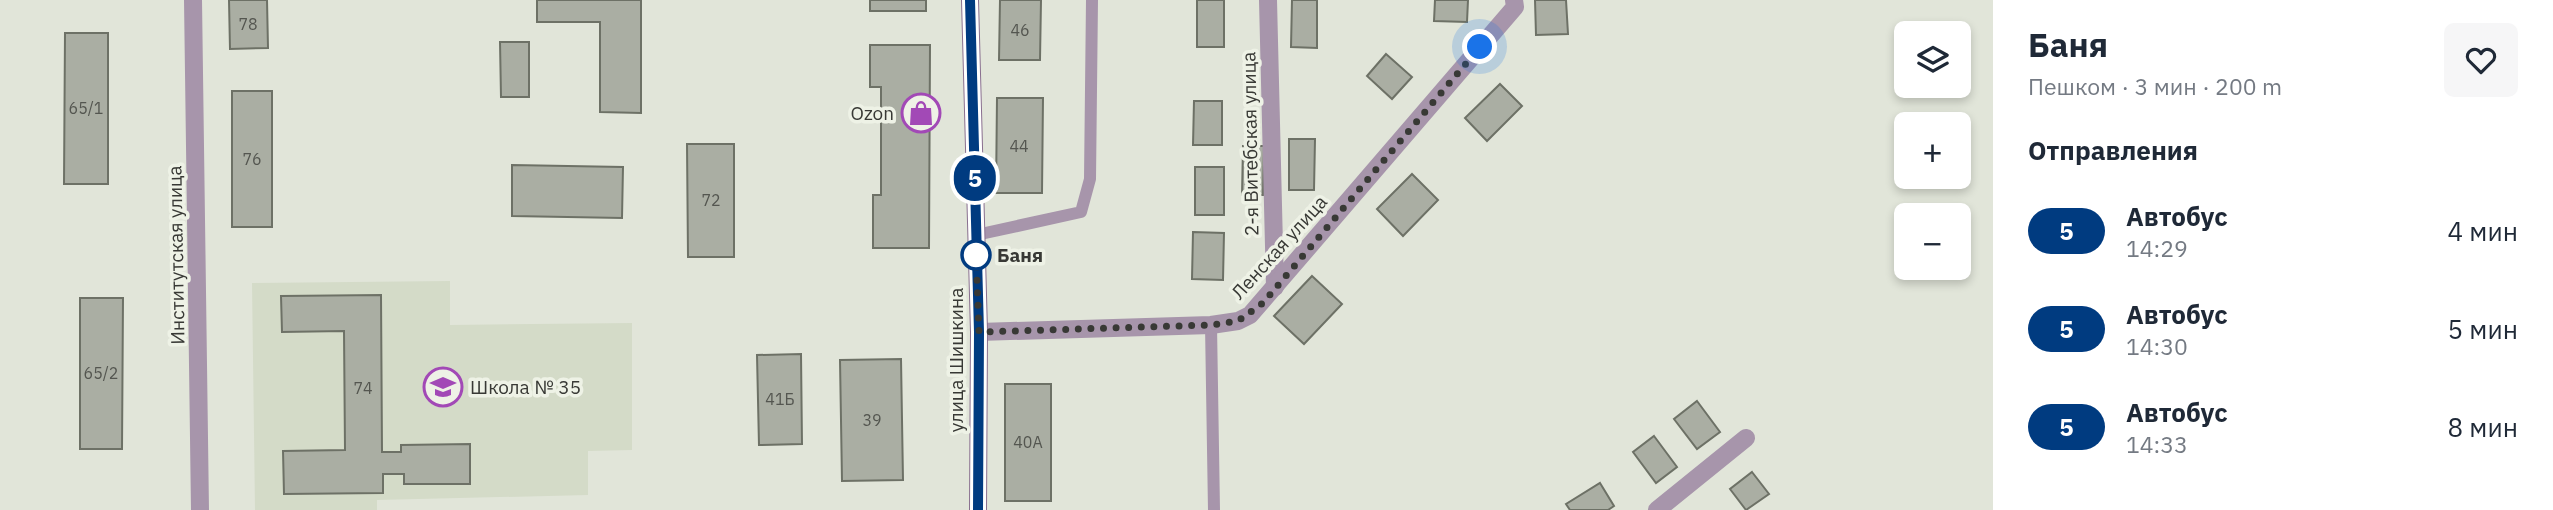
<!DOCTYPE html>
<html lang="ru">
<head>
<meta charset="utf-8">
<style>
	:root { --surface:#fff; --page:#f6f6f7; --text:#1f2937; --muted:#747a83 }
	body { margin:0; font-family:"IBM Plex Sans",sans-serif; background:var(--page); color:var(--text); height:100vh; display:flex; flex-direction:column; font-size:26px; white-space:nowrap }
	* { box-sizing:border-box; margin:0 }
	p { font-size:23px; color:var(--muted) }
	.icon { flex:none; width:38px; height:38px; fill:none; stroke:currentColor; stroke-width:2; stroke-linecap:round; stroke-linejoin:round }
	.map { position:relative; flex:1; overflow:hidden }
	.side { display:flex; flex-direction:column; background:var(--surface); width:560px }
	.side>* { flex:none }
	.badge { padding:0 14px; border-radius:23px; font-size:24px; line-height:46px }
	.fabs { position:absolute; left:1894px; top:21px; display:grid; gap:14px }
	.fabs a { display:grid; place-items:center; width:77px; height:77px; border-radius:10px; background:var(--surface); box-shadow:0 4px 10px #0003; font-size:35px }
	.you { position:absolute; width:35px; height:35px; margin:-18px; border:5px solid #fff; border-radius:50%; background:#1a73e8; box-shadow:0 0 0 10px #1a73e833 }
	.map>.badge { position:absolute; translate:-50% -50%; box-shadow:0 0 0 4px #fff }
	h2 { padding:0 35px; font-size:26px; line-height:63px }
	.round { display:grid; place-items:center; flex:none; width:74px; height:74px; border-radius:10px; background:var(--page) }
	.overview { display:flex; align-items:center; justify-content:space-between; height:119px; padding:0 35px }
	h1 { font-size:33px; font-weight:700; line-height:52px }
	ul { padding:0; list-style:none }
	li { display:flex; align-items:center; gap:21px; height:98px; padding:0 35px }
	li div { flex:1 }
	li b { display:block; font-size:26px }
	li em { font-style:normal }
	li .badge { min-width:77px; font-weight:700; text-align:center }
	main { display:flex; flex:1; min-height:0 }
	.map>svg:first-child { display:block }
	.built { fill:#d4dbc8 }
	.building { fill:#aaaea3; stroke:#6d7166; stroke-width:2 }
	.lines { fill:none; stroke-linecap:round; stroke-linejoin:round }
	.service { stroke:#a795ab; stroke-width:12 }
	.minor { stroke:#a795ab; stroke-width:18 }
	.secondary { stroke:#896f8f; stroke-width:18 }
	.line-casing { stroke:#fff; stroke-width:16 }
	.line { stroke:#003b80; stroke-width:10 }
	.walk { stroke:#383935; stroke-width:7; stroke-dasharray:0 12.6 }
	.stop-dot { fill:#fff; stroke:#003b80; stroke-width:3.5 }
	.labels { text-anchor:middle; stroke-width:7; stroke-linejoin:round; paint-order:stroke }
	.number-label { font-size:16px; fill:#545650 }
	.poi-label { font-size:19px; fill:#383935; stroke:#eef2e6; text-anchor:end }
	.street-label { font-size:19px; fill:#383935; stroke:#eef2e6 }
	.stop-label { font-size:19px; font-weight:bold; fill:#383935; stroke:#eef2e6; text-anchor:start }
</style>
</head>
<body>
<main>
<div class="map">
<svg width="1993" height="510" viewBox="0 0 1993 510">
	<rect width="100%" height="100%" fill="#e1e5d9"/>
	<path class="built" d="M 450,281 L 450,325 L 632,323 L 632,450 L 588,451 L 588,495 L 377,500 L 377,510 L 255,510 L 252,283 Z"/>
	<g class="building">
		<path d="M 229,0 L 267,0 L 268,48 L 230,49 Z"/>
		<path d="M 537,0 L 641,0 L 641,113 L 600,112 L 600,22 L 537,22 Z"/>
		<rect x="870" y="0" width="56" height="11"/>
		<path d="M 1000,0 L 1041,0 L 1040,60 L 999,60 Z"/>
		<rect x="1197" y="0" width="27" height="47"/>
		<path d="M 1292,0 L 1317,0 L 1317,48 L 1291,47 Z"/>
		<path d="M 1435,0 L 1468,0 L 1467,22 L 1434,21 Z"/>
		<path d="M 1535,0 L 1566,0 L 1568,34 L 1536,35 Z"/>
		<path d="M 65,33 L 108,33 L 108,184 L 64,184 Z"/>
		<path d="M 500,42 L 529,42 L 529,97 L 501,97 Z"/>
		<path d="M 870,45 L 930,45 L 929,248 L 873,248 L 873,195 L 881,195 L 881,87 L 870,87 Z"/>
		<path d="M 1386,54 L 1412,77 L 1392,99 L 1367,76 Z"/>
		<path d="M 1500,84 L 1522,106 L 1487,141 L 1465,118 Z"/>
		<rect x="232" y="91" width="40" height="136"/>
		<path d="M 997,98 L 1043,98 L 1042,193 L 996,193 Z"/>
		<path d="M 1194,101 L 1222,101 L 1222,145 L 1193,145 Z"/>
		<path d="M 1289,139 L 1315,139 L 1314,190 L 1289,190 Z"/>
		<path d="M 687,144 L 734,144 L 734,257 L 688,257 Z"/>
		<path d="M 1243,146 L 1264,146 L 1263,195 L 1242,195 Z"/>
		<path d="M 512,165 L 623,167 L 622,218 L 512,216 Z"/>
		<rect x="1195" y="167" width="29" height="48"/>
		<path d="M 1412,174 L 1438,200 L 1403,236 L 1377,209 Z"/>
		<path d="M 1193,232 L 1224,233 L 1223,280 L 1192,279 Z"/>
		<path d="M 1312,276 L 1342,304 L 1304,344 L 1274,316 Z"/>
		<path d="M 381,295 L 382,452 L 401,452 L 401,445 L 470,444 L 470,484 L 404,484 L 404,474 L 383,474 L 383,493 L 284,494 L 283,451 L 345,450 L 344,331 L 282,332 L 281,296 Z"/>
		<path d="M 80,298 L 123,298 L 122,449 L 80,449 Z"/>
		<path d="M 801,354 L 802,444 L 759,445 L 757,355 Z"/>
		<path d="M 901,359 L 903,480 L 842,481 L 840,360 Z"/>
		<rect x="1005" y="384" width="46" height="117"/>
		<path d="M 1697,401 L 1720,432 L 1697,449 L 1674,419 Z"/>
		<path d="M 1654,436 L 1677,467 L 1656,483 L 1633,452 Z"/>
		<path d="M 1752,472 L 1769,494 L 1746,510 L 1730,489 Z"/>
		<path d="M 1600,483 L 1614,506 L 1608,510 L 1570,510 L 1566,504 Z"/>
	</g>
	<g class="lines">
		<g class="service">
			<path d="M 976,235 L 1081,212 L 1090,179 L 1092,0"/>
			<path d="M 1211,325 L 1214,510"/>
		</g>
		<g class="minor">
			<path d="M 193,0 L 200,510"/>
			<path d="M 1268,0 L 1275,287"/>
			<path d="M 979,332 L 1211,325 L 1238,321 L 1250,315 L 1515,7 L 1514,0"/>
			<path d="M 1657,510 L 1746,438"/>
		</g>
		<path class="secondary" d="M 970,0 L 979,332 L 978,510"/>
	</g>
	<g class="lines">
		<defs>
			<path id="line" d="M 970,0 L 979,332 L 978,510"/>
		</defs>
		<use href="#line" class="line-casing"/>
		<use href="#line" class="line"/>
		<path class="walk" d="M 976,255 L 979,332 L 1211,325 L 1238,321 L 1263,303 L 1480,47"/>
	</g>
	<defs>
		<symbol id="shop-ring" viewBox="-11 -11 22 22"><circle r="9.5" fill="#eef2e6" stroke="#a249b6" stroke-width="1.5"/><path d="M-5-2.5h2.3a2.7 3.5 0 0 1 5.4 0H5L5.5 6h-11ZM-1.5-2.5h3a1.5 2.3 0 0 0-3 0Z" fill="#a249b6"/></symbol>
		<symbol id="school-ring" viewBox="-11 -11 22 22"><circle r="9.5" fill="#eef2e6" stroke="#a249b6" stroke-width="1.5"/><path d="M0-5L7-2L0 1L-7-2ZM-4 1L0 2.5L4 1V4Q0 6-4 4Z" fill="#a249b6"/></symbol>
	</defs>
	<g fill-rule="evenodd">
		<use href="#shop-ring" x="899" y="91" width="44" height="44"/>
		<use href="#school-ring" x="421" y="365" width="44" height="44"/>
	</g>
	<circle class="stop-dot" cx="976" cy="255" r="14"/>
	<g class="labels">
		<g class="number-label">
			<text x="248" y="30">78</text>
			<text x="1020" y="36">46</text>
			<text x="86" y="114">65/1</text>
			<text x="1019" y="152">44</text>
			<text x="252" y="165">76</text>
			<text x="711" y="206">72</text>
			<text x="101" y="379">65/2</text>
			<text x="363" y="394">74</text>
			<text x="780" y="405">41Б</text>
			<text x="872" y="426">39</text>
			<text x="1028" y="448">40А</text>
		</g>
		<g class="poi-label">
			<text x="894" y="120">Ozon</text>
			<text x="470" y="394" text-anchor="start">Школа № 35</text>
		</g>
		<g class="street-label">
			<text transform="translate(1250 144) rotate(-91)" y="7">2-я Витебская улица</text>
			<text transform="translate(1279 247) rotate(-48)" y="7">Ленская улица</text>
			<text transform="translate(176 255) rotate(-91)" y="7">Институтская улица</text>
			<text transform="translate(956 360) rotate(-90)" y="7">улица Шишкина</text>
		</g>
		<g class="stop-label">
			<text x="997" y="262">Баня</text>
		</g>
	</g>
</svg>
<div class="fabs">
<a><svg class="icon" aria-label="layers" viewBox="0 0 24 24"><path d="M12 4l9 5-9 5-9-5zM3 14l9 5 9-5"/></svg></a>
<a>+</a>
<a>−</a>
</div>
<div class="you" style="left:1480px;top:47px"></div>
<b class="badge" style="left:975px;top:178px;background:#003b80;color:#fff">5</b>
</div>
<section class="side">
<div class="overview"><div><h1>Баня</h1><p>Пешком · 3 мин · 200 m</p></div><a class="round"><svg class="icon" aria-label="heart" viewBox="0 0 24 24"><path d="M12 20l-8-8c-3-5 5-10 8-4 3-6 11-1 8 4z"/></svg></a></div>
<h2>Отправления</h2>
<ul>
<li><span class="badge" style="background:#003b80;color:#fff">5</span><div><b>Автобус</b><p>14:29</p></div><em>4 мин</em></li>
<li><span class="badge" style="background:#003b80;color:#fff">5</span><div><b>Автобус</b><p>14:30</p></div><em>5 мин</em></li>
<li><span class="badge" style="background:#003b80;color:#fff">5</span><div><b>Автобус</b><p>14:33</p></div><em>8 мин</em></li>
</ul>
</section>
</main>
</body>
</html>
